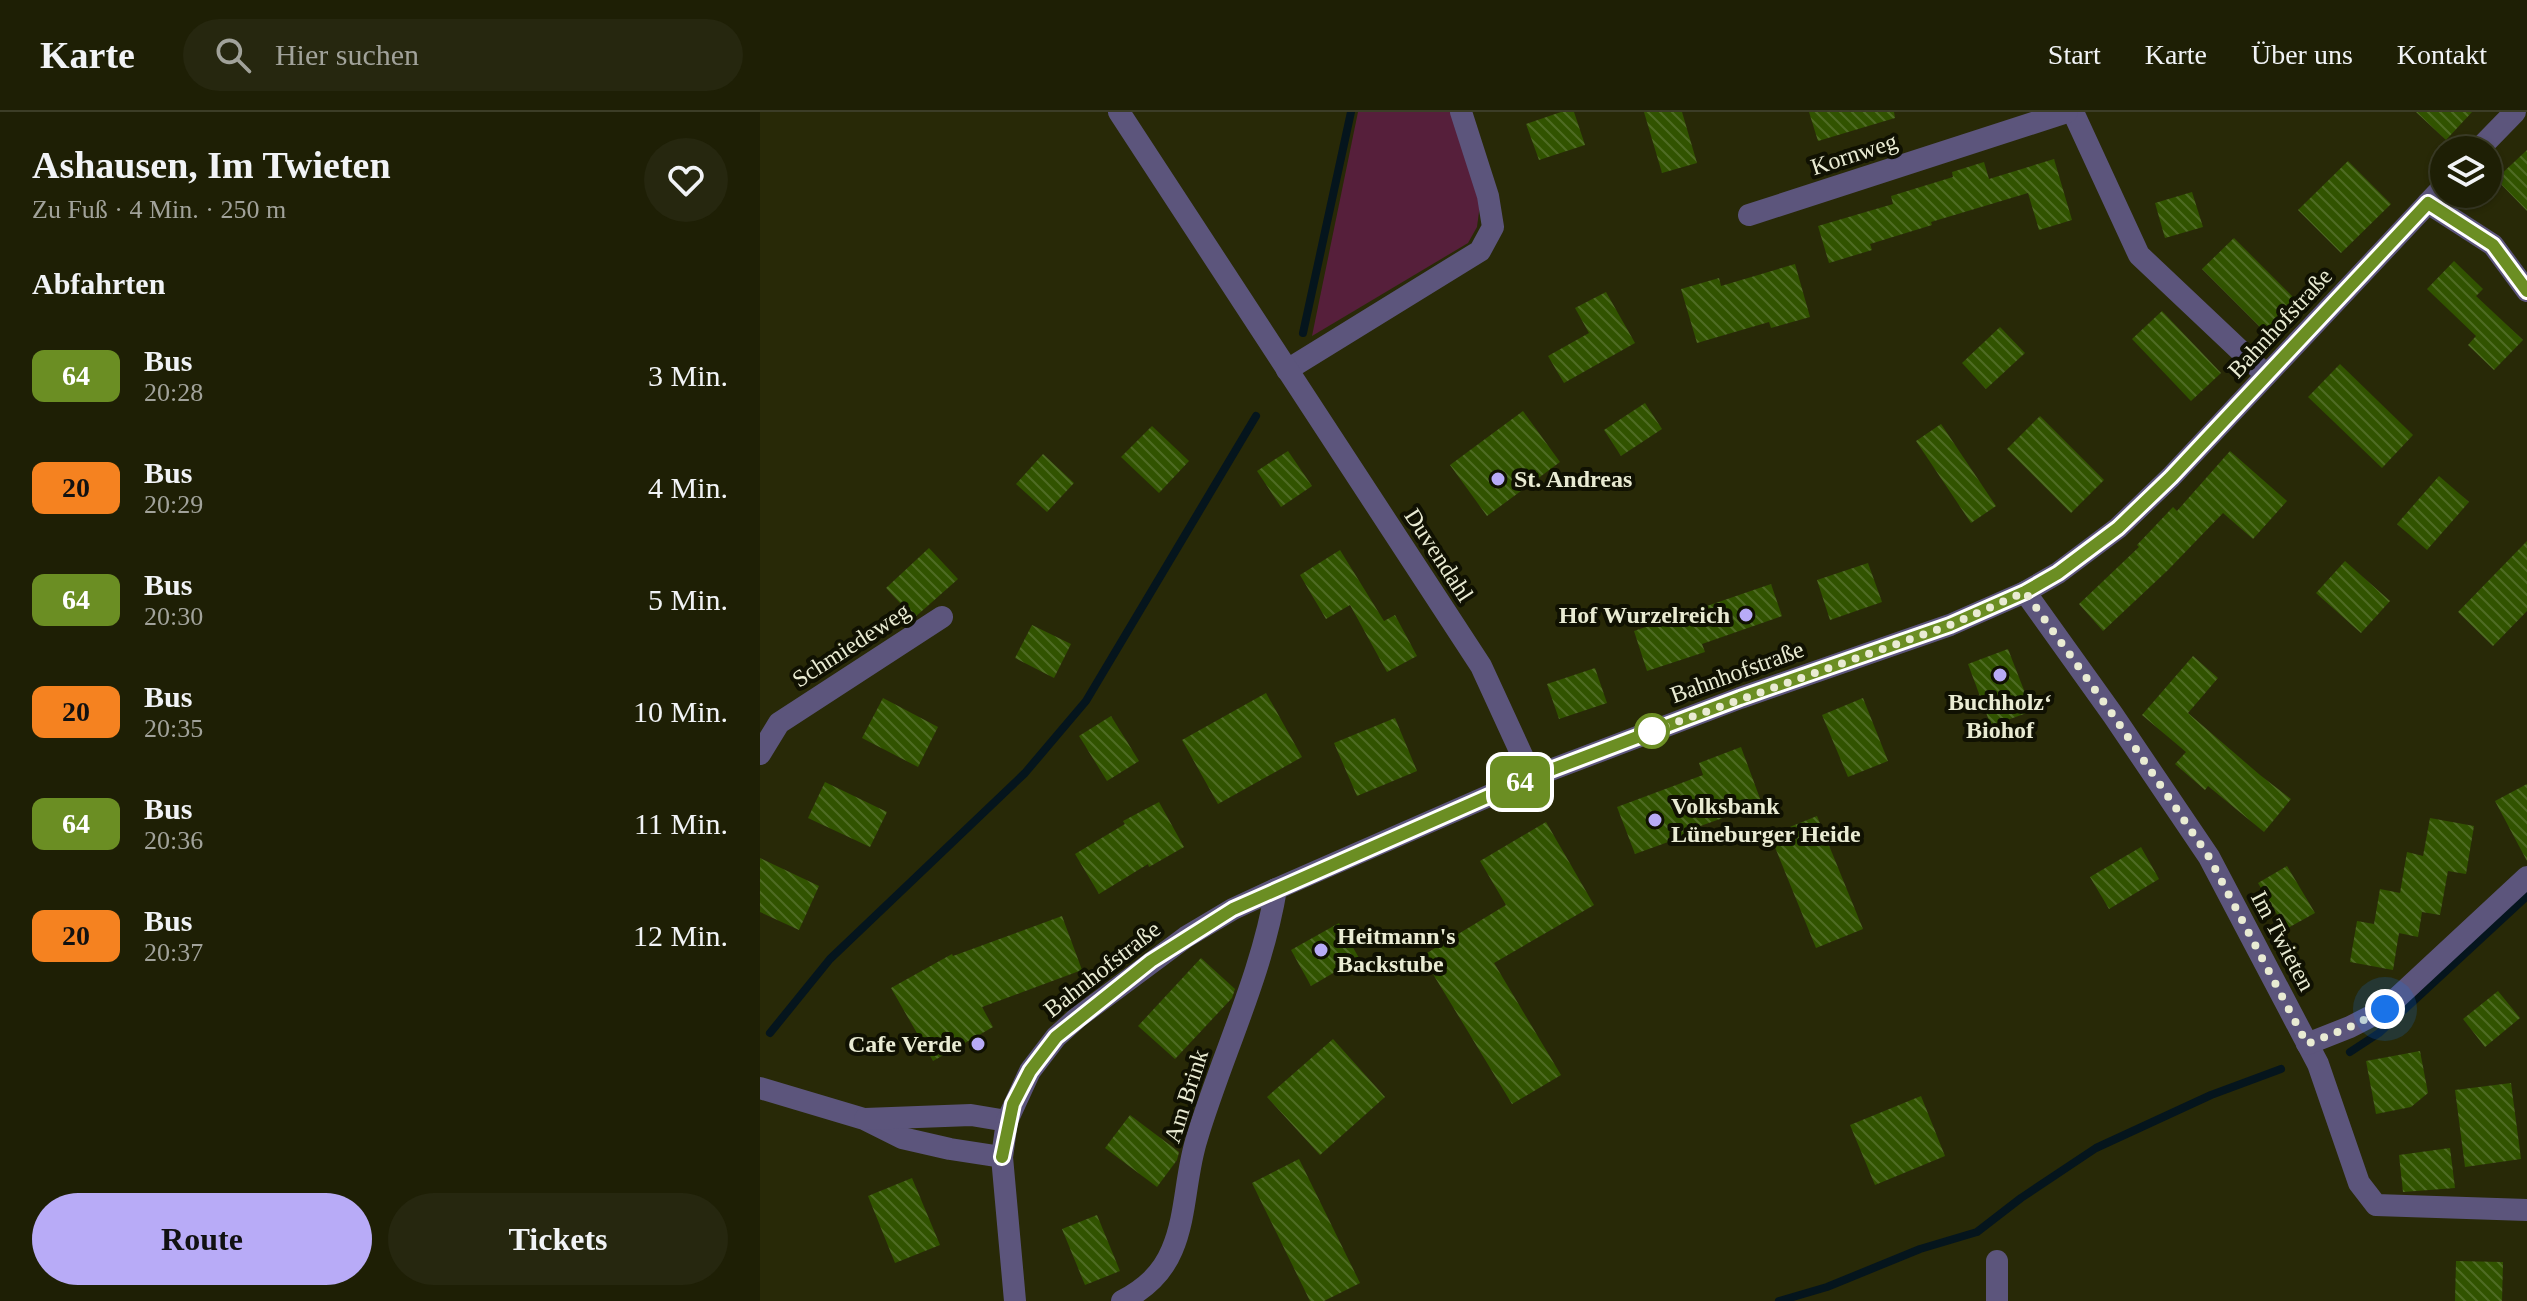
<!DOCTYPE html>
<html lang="de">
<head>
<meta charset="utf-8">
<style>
	:root { --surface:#1e1f05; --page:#26270f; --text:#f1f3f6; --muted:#a1a29a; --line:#3c3d27; --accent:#b8abf7 }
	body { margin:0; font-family:Georgia,serif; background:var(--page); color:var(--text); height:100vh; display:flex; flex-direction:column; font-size:30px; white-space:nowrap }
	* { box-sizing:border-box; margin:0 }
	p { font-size:26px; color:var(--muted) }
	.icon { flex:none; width:44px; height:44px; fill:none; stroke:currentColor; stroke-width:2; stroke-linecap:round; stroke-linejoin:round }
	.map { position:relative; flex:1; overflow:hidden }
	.panel { display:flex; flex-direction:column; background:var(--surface); width:760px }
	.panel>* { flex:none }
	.badge { padding:0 16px; border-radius:12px; font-size:28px; line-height:52px }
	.buttons { position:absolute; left:1670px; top:24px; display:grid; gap:16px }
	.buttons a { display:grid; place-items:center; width:72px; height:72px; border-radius:50%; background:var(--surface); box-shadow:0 2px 6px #0004,0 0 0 2px var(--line); font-size:40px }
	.you { position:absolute; width:40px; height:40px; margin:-20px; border:6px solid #fff; border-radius:50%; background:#1a73e8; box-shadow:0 0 0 12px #1a73e833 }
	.map>.badge { position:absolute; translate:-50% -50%; box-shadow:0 0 0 4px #fff }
	h2 { padding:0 32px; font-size:30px; line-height:72px }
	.round { display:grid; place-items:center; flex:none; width:84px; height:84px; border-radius:42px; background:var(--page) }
	.headline { display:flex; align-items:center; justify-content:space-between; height:136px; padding:0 32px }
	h1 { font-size:38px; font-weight:600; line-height:60px }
	.cta { display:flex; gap:16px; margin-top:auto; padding:16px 32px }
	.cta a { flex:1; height:92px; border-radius:48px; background:var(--accent); color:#111; font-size:32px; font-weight:600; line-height:92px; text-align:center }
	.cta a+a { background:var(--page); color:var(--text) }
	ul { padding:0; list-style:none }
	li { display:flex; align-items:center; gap:24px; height:112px; padding:0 32px }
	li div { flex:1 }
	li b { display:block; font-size:30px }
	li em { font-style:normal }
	li .badge { min-width:88px; font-weight:700; text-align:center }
	header { display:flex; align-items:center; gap:48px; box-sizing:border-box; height:112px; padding:0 40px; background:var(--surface); border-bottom:2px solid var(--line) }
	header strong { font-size:38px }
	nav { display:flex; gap:44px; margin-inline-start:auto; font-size:28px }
	.search { width:560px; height:72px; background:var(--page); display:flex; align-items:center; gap:20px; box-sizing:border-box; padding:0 28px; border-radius:44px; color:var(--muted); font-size:30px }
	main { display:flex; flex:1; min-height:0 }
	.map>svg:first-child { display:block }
	.green { fill:#561f3b }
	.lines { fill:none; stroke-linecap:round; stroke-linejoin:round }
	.stream { stroke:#05151d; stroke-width:8 }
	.building { fill:url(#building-back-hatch) }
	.minor { stroke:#5c557c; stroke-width:22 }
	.tertiary { stroke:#5c557c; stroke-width:22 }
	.line-casing { stroke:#fff; stroke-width:18 }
	.line { stroke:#6b8e23; stroke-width:12 }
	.walk { stroke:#e9ebd3; stroke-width:8; stroke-dasharray:0 14.4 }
	.poi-dot { fill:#b8abf7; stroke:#101102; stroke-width:3 }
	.stop-dot { fill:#fff; stroke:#6b8e23; stroke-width:4 }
	.labels { text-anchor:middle; stroke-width:8; stroke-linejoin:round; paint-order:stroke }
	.street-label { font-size:24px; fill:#e9ebd3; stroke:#101102 }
	.poi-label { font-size:24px; font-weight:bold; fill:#e9ebd3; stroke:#101102; text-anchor:start }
</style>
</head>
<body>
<header>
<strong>Karte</strong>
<div class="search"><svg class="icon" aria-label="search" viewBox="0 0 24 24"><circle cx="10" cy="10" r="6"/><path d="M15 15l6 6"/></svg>Hier suchen</div>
<nav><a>Start</a><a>Karte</a><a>Über uns</a><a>Kontakt</a></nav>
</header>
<main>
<section class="panel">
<div class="headline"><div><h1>Ashausen, Im Twieten</h1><p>Zu Fuß · 4 Min. · 250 m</p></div><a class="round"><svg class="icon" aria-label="heart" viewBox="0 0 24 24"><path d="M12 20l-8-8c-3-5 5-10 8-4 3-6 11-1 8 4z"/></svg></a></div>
<h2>Abfahrten</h2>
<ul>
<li><span class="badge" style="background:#6b8e23;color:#fff">64</span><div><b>Bus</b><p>20:28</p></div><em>3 Min.</em></li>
<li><span class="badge" style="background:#f58220;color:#111">20</span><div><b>Bus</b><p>20:29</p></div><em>4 Min.</em></li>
<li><span class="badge" style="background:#6b8e23;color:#fff">64</span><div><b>Bus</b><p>20:30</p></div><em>5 Min.</em></li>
<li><span class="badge" style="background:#f58220;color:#111">20</span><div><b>Bus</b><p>20:35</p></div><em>10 Min.</em></li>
<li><span class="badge" style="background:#6b8e23;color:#fff">64</span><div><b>Bus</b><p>20:36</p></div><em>11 Min.</em></li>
<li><span class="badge" style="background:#f58220;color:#111">20</span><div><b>Bus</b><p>20:37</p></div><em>12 Min.</em></li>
</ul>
<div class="cta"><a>Route</a><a>Tickets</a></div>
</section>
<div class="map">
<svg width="1767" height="1189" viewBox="0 0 1767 1189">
	<defs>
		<pattern id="building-back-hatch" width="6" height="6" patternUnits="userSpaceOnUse" patternTransform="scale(2)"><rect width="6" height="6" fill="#315300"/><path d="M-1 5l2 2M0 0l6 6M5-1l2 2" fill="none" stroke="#4f6c24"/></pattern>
	</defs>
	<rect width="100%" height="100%" fill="#282907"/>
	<path class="green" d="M 598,0 L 691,0 L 720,92 L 717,115 L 708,131 L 552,224 Z"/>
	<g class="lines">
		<g class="stream">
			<path d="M 543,221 L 591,0"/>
			<path d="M 10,921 L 70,847 L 265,661 L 326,589 L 496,304"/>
			<path d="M 1590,940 L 1619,921 L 1767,784"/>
			<path d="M 1019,1189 L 1067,1175 L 1160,1137 L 1217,1120 L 1261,1086 L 1336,1036 L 1451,983 L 1521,957"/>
		</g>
	</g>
	<g class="building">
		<path d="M 801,0 L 814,0 L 825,33 L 779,48 L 766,12 Z"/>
		<path d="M 884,0 L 922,0 L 937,51 L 902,61 Z"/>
		<path d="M 1049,0 L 1134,0 L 1135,6 L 1058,29 Z"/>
		<path d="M 1656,0 L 1712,0 L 1686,28 Z"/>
		<path d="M 1767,38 L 1767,99 L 1736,67 Z"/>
		<path d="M 1294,47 L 1312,108 L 1279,118 L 1268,81 L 1171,110 L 1172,113 L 1110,132 L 1112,138 L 1069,151 L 1058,114 L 1133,92 L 1131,84 L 1193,65 L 1192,60 L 1224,50 L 1229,67 Z"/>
		<path d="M 1588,49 L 1631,92 L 1581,141 L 1538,98 Z"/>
		<path d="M 1432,80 L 1443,115 L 1405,126 L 1395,91 Z"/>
		<path d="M 1474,126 L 1536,188 L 1504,219 L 1442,157 Z"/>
		<path d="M 1694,149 L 1723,177 L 1716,184 L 1763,228 L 1734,258 L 1708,233 L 1716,224 L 1667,177 Z"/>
		<path d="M 1035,152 L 1050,205 L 1011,216 L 1009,210 L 937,231 L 921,177 L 959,166 L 961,174 Z"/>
		<path d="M 846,180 L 875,231 L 804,271 L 788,244 L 829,221 L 815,196 Z"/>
		<path d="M 1402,199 L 1461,261 L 1431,289 L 1372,227 Z"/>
		<path d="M 1240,215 L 1265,241 L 1226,277 L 1202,251 Z"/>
		<path d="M 1580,252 L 1653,323 L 1622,356 L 1548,285 Z"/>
		<path d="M 885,291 L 902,317 L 861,344 L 844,318 Z"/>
		<path d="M 763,299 L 800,350 L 727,404 L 690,353 Z"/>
		<path d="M 1280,304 L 1344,368 L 1311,401 L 1247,337 Z"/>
		<path d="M 1181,312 L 1236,394 L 1211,411 L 1156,329 Z"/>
		<path d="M 392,314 L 429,349 L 399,381 L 361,345 Z"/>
		<path d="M 528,339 L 552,374 L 521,395 L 497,359 Z"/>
		<path d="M 1470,339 L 1527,389 L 1493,427 L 1463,401 L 1408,458 L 1343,519 L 1319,492 L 1379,435 L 1377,433 L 1413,395 L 1417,399 Z"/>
		<path d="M 283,342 L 314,371 L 287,400 L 256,372 Z"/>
		<path d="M 1679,364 L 1709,390 L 1667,438 L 1637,412 Z"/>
		<path d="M 1767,429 L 1767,499 L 1733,534 L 1698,500 Z"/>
		<path d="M 169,436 L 198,467 L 154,506 L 126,476 Z"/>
		<path d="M 580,438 L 624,509 L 635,503 L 657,544 L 627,560 L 590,493 L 566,507 L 540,463 Z"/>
		<path d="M 1585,449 L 1630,489 L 1601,521 L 1556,481 Z"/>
		<path d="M 1108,451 L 1122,490 L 1070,508 L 1057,468 Z"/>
		<path d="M 1011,472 L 1022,504 L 942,532 L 945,540 L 887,559 L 874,519 Z"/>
		<path d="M 272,513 L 311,532 L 294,566 L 255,546 Z"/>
		<path d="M 1248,537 L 1272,599 L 1231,614 L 1208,552 Z"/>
		<path d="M 1433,544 L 1458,566 L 1428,601 L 1500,663 L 1531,687 L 1504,720 L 1448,674 L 1445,678 L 1415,652 L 1426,640 L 1382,603 Z"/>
		<path d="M 835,556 L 847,591 L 799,607 L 787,572 Z"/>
		<path d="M 506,581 L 542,645 L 458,692 L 422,628 Z"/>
		<path d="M 123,586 L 178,615 L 158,655 L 102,626 Z"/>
		<path d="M 1103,586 L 1128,649 L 1088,665 L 1062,603 Z"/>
		<path d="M 351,604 L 379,649 L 347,669 L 319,624 Z"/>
		<path d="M 635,606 L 657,659 L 597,684 L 574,631 Z"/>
		<path d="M 981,635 L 1002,692 L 932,717 L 933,721 L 875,742 L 857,695 L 943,663 L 939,651 Z"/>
		<path d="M 65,670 L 127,700 L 110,735 L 48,706 Z"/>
		<path d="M 1767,672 L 1767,749 L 1735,689 Z"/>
		<path d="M 399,690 L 424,735 L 389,755 L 388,752 L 339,782 L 315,742 L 365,712 L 363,709 Z"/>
		<path d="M 1057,704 L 1103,817 L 1056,836 L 1010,723 Z"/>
		<path d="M 1670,706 L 1714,714 L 1706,762 L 1688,759 L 1680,803 L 1662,800 L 1658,825 L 1639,821 L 1633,858 L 1590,850 L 1597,809 L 1614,812 L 1620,777 L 1640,781 L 1647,740 L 1663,744 Z"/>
		<path d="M 786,710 L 834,793 L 734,851 L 801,963 L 752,992 L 662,844 L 746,793 L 720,749 Z"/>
		<path d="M 1381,735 L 1399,767 L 1349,797 L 1330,765 Z"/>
		<path d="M 0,746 L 59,774 L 39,818 L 0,800 Z"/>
		<path d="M 1527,754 L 1555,801 L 1526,817 L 1498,771 Z"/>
		<path d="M 302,804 L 322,858 L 222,895 L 233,915 L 173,949 L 131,876 L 192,842 L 193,844 Z"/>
		<path d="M 579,811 L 599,846 L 551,874 L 531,838 Z"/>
		<path d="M 441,846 L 475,877 L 472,886 L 415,947 L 378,914 Z"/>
		<path d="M 1738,879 L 1760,906 L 1725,935 L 1703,907 Z"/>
		<path d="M 573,927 L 625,985 L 560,1043 L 507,985 Z"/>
		<path d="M 1660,939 L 1668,981 L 1651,995 L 1616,1002 L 1606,949 Z"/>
		<path d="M 1751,971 L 1761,1047 L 1705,1055 L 1695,978 Z"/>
		<path d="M 1161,984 L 1185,1044 L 1115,1073 L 1090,1013 Z"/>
		<path d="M 370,1003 L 419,1040 L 417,1048 L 397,1075 L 345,1036 Z"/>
		<path d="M 1690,1036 L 1695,1076 L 1643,1080 L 1639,1043 Z"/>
		<path d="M 539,1047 L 600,1171 L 564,1189 L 550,1189 L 492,1071 Z"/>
		<path d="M 152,1066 L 180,1133 L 135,1151 L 108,1084 Z"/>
		<path d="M 337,1103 L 360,1159 L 325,1173 L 302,1117 Z"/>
		<path d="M 1696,1149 L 1743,1150 L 1742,1189 L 1695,1189 Z"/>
	</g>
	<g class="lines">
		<g class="minor">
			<path d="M 1313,0 L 1379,143 L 1506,263"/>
			<path d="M 1668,91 L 1733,133 L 1767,179"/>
			<path d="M 989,103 L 1307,0"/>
			<path d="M 527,258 L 720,139 L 733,115 L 728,84 L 701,0"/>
			<path d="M 1265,480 L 1353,603 L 1449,745 L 1558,952 L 1599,1071 L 1616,1093 L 1767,1098"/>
			<path d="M 0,642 L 19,611 L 182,505"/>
			<path d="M 1547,932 L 1590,915 L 1625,897 L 1767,765"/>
			<path d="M 0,976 L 104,1007 L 142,1026 L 190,1037 L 242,1045"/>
			<path d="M 105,1007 L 211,1003 L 247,1009"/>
			<path d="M 362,1189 C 385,1177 402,1162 412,1138 C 427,1103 425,1063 437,1026 C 462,943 502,863 516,777"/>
			<path d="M 1237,1189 L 1237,1149"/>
		</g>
		<g class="tertiary">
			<path d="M 359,0 L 721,554 L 772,665"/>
			<path d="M 1718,38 L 1755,0"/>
			<path d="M 255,1189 L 242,1045 L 247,1009 L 270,959 L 296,925 L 317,906 L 426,825 L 473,797 L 516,777 L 772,665 L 980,586 L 1190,513 L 1265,480 L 1298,461 L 1358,416 L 1411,365 L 1684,74"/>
		</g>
	</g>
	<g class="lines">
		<defs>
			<path id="line" d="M 242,1045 L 253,992 L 270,959 L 296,925 L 391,849 L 473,797 L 772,665 L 980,586 L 1190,513 L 1265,480 L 1298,461 L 1358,416 L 1411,365 L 1668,91 L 1733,133 L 1767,179"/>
		</defs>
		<use href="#line" class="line-casing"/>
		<use href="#line" class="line"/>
		<path class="walk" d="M 892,619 L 1190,513 L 1265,480 L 1353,603 L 1449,745 L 1547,932 L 1590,915 L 1625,897"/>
	</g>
	<g class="poi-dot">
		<circle cx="738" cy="367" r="8"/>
		<circle cx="986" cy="503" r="8"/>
		<circle cx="1240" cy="563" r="8"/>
		<circle cx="895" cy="708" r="8"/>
		<circle cx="561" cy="838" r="8"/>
		<circle cx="218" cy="932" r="8"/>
	</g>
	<circle class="stop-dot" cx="892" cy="619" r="16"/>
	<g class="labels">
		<g class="street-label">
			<text transform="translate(1094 42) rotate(-18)" y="8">Kornweg</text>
			<text transform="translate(1520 211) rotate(-47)" y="8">Bahnhofstraße</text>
			<text transform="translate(679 443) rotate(57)" y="8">Duvendahl</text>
			<text transform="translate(91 533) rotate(-33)" y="8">Schmiedeweg</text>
			<text transform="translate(977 560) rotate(-20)" y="8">Bahnhofstraße</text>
			<text transform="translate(1523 829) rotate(62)" y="8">Im Twieten</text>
			<text transform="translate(342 857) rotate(-38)" y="8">Bahnhofstraße</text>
			<text transform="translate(426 984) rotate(-72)" y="8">Am Brink</text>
		</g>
		<g class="poi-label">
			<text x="754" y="375">St. Andreas</text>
			<text x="970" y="511" text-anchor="end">Hof Wurzelreich</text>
			<text x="1240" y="598" text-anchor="middle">Buchholz‘<tspan x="1240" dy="28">Biohof</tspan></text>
			<text x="911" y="702">Volksbank<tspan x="911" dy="28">Lüneburger Heide</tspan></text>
			<text x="577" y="832">Heitmann's<tspan x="577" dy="28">Backstube</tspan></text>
			<text x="202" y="940" text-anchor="end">Cafe Verde</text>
		</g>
	</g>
</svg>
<div class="buttons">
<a><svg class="icon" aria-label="layers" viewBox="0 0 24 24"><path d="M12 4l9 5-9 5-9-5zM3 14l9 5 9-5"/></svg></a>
</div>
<div class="you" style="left:1625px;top:897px"></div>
<b class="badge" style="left:760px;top:670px;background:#6b8e23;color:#fff">64</b>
</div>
</main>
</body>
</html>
